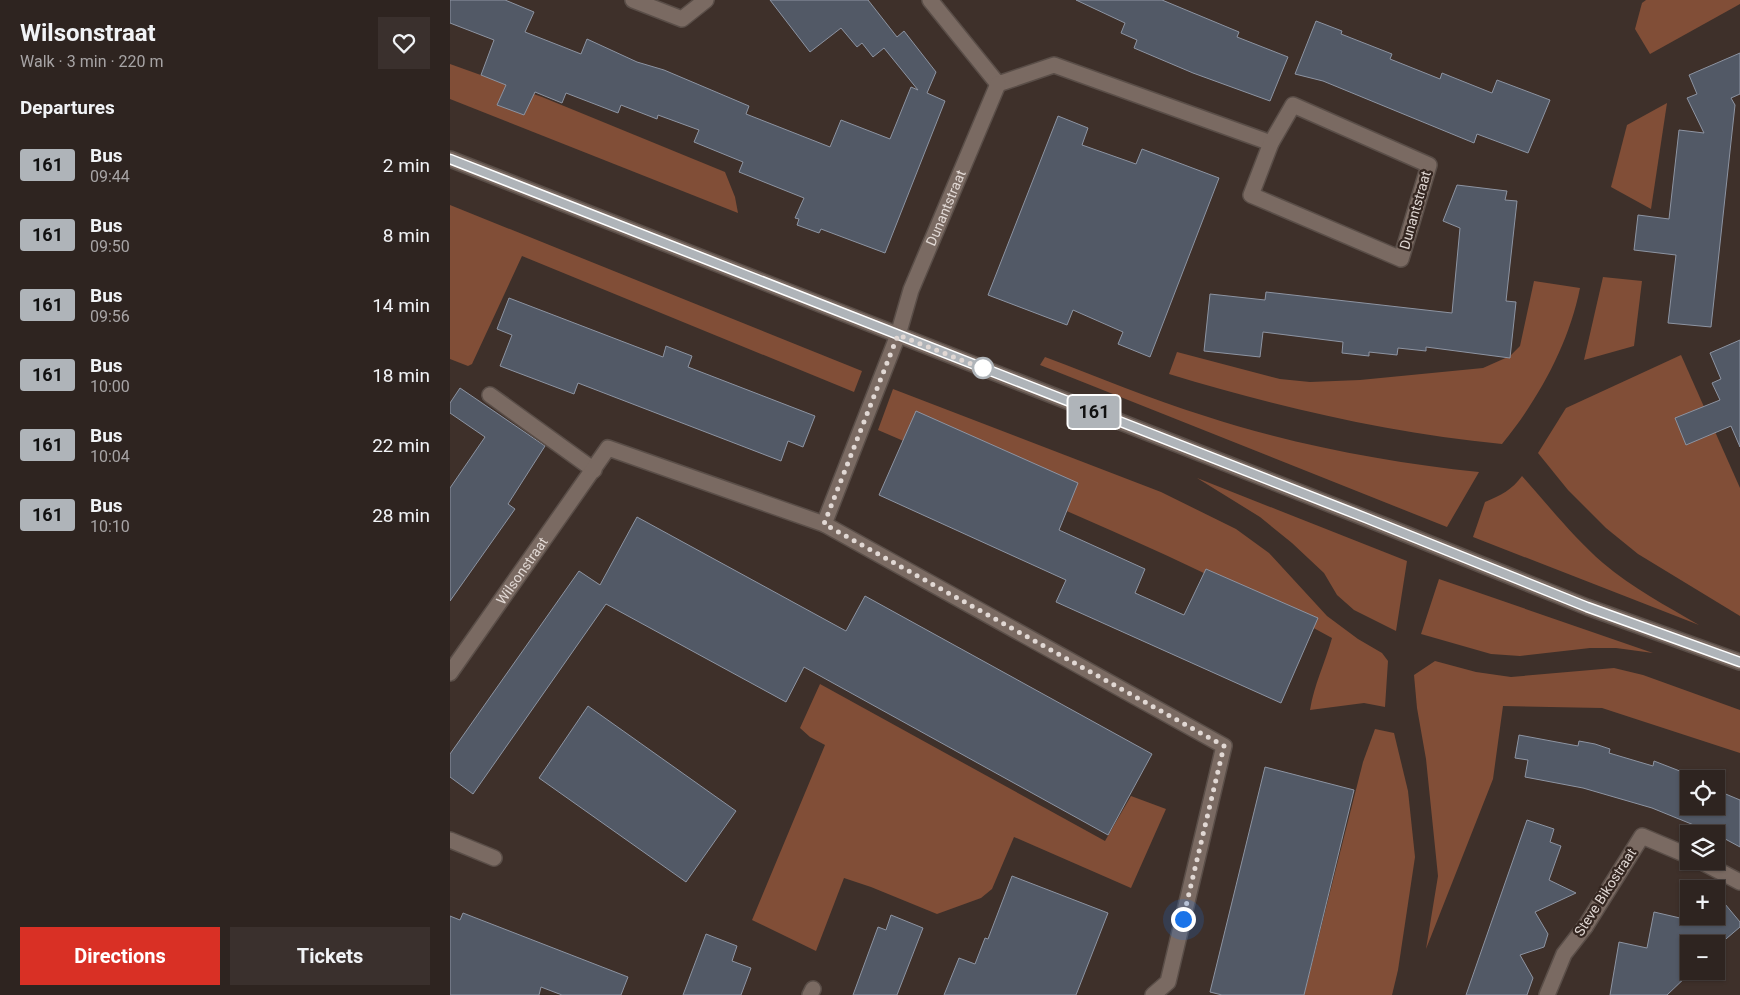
<!DOCTYPE html>
<html lang="en">
<head>
<meta charset="utf-8">
<style>
	:root { --surface:#2e2420; --page:#3a302d; --text:#f1f3f6; --muted:#a7a4a5; --line:#49413e; --accent:#d93025 }
	body { margin:0; font-family:Roboto,sans-serif; background:var(--page); color:var(--text); height:100vh; display:flex; flex-direction:column; font-size:19px; white-space:nowrap }
	* { box-sizing:border-box; margin:0 }
	p { font-size:16px; color:var(--muted) }
	.icon { flex:none; width:28px; height:28px; fill:none; stroke:currentColor; stroke-width:2; stroke-linecap:round; stroke-linejoin:round }
	.map { position:relative; flex:1; overflow:hidden }
	.panel { display:flex; flex-direction:column; background:var(--surface); width:450px }
	.panel>* { flex:none }
	.badge { padding:0 10px; border-radius:4px; font-size:18px; line-height:32px }
	.fabs { position:absolute; left:1230px; top:770px; display:grid; gap:10px }
	.fabs a { display:grid; place-items:center; width:45px; height:45px; border-radius:0px; background:var(--surface); box-shadow:0 1px 4px #0004,0 0 0 1px var(--line); font-size:25px }
	.you { position:absolute; width:25px; height:25px; margin:-12px; border:4px solid #fff; border-radius:50%; background:#1a73e8; box-shadow:0 0 0 8px #1a73e833 }
	.map>.badge { position:absolute; translate:-50% -50%; box-shadow:0 0 0 2px #fff }
	h2 { padding:0 20px; font-size:19px; line-height:45px }
	.round { display:grid; place-items:center; flex:none; width:52px; height:52px; border-radius:0px; background:var(--page) }
	.summary { display:flex; align-items:center; justify-content:space-between; height:85px; padding:0 20px }
	h1 { font-size:24px; font-weight:700; line-height:38px }
	.cta { display:flex; gap:10px; margin-top:auto; padding:10px 20px }
	.cta a { flex:1; height:58px; border-radius:0px; background:var(--accent); color:#fff; font-size:20px; font-weight:700; line-height:58px; text-align:center }
	.cta a+a { background:var(--page); color:var(--text) }
	ul { padding:0; list-style:none }
	li { display:flex; align-items:center; gap:15px; height:70px; padding:0 20px }
	li div { flex:1 }
	li b { display:block; font-size:19px }
	li em { font-style:normal }
	li .badge { min-width:55px; font-weight:700; text-align:center }
	main { display:flex; flex:1; min-height:0 }
	.map>svg:first-child { display:block }
	.green { fill:#814e37 }
	.building { fill:#525966; stroke:#8d94a2 }
	.lines { fill:none; stroke-linecap:round; stroke-linejoin:round }
	.service-casing { stroke:#5a4e48; stroke-width:18 }
	.minor-casing { stroke:#5a4e48; stroke-width:18 }
	.tertiary-casing { stroke:#5a4e48; stroke-width:18 }
	.service { stroke:#7a6a62; stroke-width:15 }
	.minor { stroke:#7a6a62; stroke-width:15 }
	.tertiary { stroke:#7a6a62; stroke-width:15 }
	.line-casing { stroke:#fff; stroke-width:11 }
	.line { stroke:#afb4b9; stroke-width:8 }
	.walk { stroke:#e1d8d4; stroke-width:5; stroke-dasharray:0 9 }
	.stop-dot { fill:#fff; stroke:#afb4b9; stroke-width:2.5 }
	.labels { text-anchor:middle; stroke-width:4.5; stroke-linejoin:round; paint-order:stroke }
	.street-label { font-size:14px; fill:#e1d8d4; stroke:#342620 }
</style>
</head>
<body>
<main>
<section class="panel">
<div class="summary"><div><h1>Wilsonstraat</h1><p>Walk · 3 min · 220 m</p></div><a class="round"><svg class="icon" aria-label="heart" viewBox="0 0 24 24"><path d="M12 20l-8-8c-3-5 5-10 8-4 3-6 11-1 8 4z"/></svg></a></div>
<h2>Departures</h2>
<ul>
<li><span class="badge" style="background:#afb4b9;color:#111">161</span><div><b>Bus</b><p>09:44</p></div><em>2 min</em></li>
<li><span class="badge" style="background:#afb4b9;color:#111">161</span><div><b>Bus</b><p>09:50</p></div><em>8 min</em></li>
<li><span class="badge" style="background:#afb4b9;color:#111">161</span><div><b>Bus</b><p>09:56</p></div><em>14 min</em></li>
<li><span class="badge" style="background:#afb4b9;color:#111">161</span><div><b>Bus</b><p>10:00</p></div><em>18 min</em></li>
<li><span class="badge" style="background:#afb4b9;color:#111">161</span><div><b>Bus</b><p>10:04</p></div><em>22 min</em></li>
<li><span class="badge" style="background:#afb4b9;color:#111">161</span><div><b>Bus</b><p>10:10</p></div><em>28 min</em></li>
</ul>
<div class="cta"><a>Directions</a><a>Tickets</a></div>
</section>
<div class="map">
<svg width="1290" height="995" viewBox="0 0 1290 995">
	<rect width="100%" height="100%" fill="#3e302a"/>
	<g class="green">
		<path d="M 1196,0 L 1290,0 L 1290,4 L 1200,54 L 1185,29 L 1192,3 Z"/>
		<path d="M 0,64 L 92,97 L 275,172 L 285,197 L 288,213 L 0,99 Z"/>
		<path d="M 1217,103 L 1201,209 L 1161,187 L 1177,125 Z"/>
		<path d="M 0,205 L 412,371 L 404,392 L 72,256 L 22,364 L 18,366 L 0,359 Z"/>
		<path d="M 1153,277 L 1192,281 L 1184,346 L 1134,360 Z"/>
		<path d="M 1084,281 L 1130,288 C 1119,344 1088,400 1052,444 C 938,433 828,407 719,374 L 727,352 L 830,379 L 860,382 L 910,380 L 1033,368 L 1060,356 L 1070,346 Z"/>
		<path d="M 1231,355 L 1290,488 L 1290,616 L 1188,554 L 1156,528 L 1118,490 L 1088,453 L 1116,408 Z"/>
		<path d="M 595,357 C 648,377 701,399 755,416 C 840,444 939,463 1029,472 L 997,527 L 590,365 Z"/>
		<path d="M 443,389 L 711,492 L 786,529 L 819,553 L 877,616 L 908,639 L 932,653 L 938,661 L 935,707 L 914,703 L 860,710 C 864,685 875,663 882,638 C 736,558 580,496 428,430 Z"/>
		<path d="M 1072,476 C 1098,505 1123,537 1153,563 C 1182,588 1217,606 1249,625 L 1023,537 L 1035,502 C 1051,495 1062,490 1072,476 Z"/>
		<path d="M 747,478 L 957,561 L 946,631 L 904,610 L 887,595 L 874,573 L 842,543 L 810,517 Z"/>
		<path d="M 989,579 L 1203,653 L 1166,648 L 1140,648 L 1070,656 L 1041,654 L 971,634 Z"/>
		<path d="M 985,661 L 1026,672 L 1061,677 L 1164,668 L 1193,675 L 1290,710 L 1290,753 L 1152,708 L 1053,706 L 1043,779 L 976,949 L 988,876 L 976,759 L 967,708 L 964,675 Z"/>
		<path d="M 370,684 L 655,841 L 681,796 L 716,809 L 681,888 L 564,837 L 542,889 L 531,898 L 487,914 L 421,887 L 394,878 L 366,951 L 302,920 L 375,745 L 360,737 L 350,728 Z"/>
		<path d="M 925,729 L 944,733 L 958,791 L 965,857 L 948,970 L 942,995 L 854,995 L 913,762 Z"/>
	</g>
	<g class="building">
		<path d="M 0,0 L 55,0 L 84,12 L 75,32 L 131,54 L 137,39 L 187,62 L 214,70 L 299,106 L 296,114 L 380,147 L 391,120 L 440,139 L 461,87 L 468,90 L 434,48 L 423,57 L 412,43 L 407,47 L 391,28 L 360,52 L 320,0 L 418,0 L 447,37 L 454,31 L 486,72 L 477,93 L 495,101 L 435,253 L 371,229 L 369,233 L 347,225 L 349,219 L 345,218 L 354,198 L 289,172 L 293,162 L 244,142 L 249,130 L 208,115 L 207,119 L 171,105 L 168,113 L 116,93 L 112,103 L 85,92 L 74,115 L 47,105 L 56,85 L 31,75 L 44,40 L 0,23 Z"/>
		<path d="M 626,0 L 712,0 L 789,32 L 787,37 L 838,57 L 820,101 L 743,73 L 684,48 L 687,40 L 671,33 L 675,23 Z"/>
		<path d="M 866,21 L 892,31 L 891,34 L 942,54 L 940,59 L 990,79 L 992,73 L 1042,93 L 1047,80 L 1100,100 L 1078,153 L 1027,134 L 1024,143 L 873,81 L 845,74 Z"/>
		<path d="M 1290,53 L 1290,94 L 1281,98 L 1285,105 L 1261,327 L 1218,323 L 1226,255 L 1184,250 L 1188,215 L 1219,219 L 1229,130 L 1254,133 L 1237,98 L 1247,94 L 1239,75 Z"/>
		<path d="M 608,116 L 638,128 L 632,145 L 686,164 L 692,149 L 769,178 L 700,357 L 668,344 L 673,332 L 623,310 L 617,325 L 538,295 Z"/>
		<path d="M 1007,185 L 1057,191 L 1055,200 L 1067,201 L 1056,301 L 1066,302 L 1060,358 L 976,347 L 976,351 L 948,348 L 947,355 L 919,352 L 919,356 L 892,353 L 893,342 L 813,332 L 810,357 L 754,351 L 760,294 L 815,300 L 816,292 L 1002,313 L 1010,228 L 993,221 Z"/>
		<path d="M 59,298 L 213,357 L 216,346 L 242,356 L 238,367 L 365,416 L 353,447 L 338,441 L 331,461 L 128,383 L 124,394 L 50,366 L 62,335 L 47,329 Z"/>
		<path d="M 1290,340 L 1290,447 L 1281,426 L 1236,445 L 1225,418 L 1270,400 L 1262,383 L 1271,379 L 1260,353 Z"/>
		<path d="M 10,388 L 95,446 L 58,504 L 65,509 L 0,601 L 0,488 L 35,437 L 0,413 L 0,403 Z"/>
		<path d="M 466,411 L 628,483 L 609,530 L 695,569 L 685,593 L 734,615 L 756,569 L 868,618 L 831,703 L 606,602 L 616,580 L 429,495 Z"/>
		<path d="M 187,517 L 396,631 L 415,596 L 702,754 L 658,835 L 354,667 L 336,702 L 156,604 L 23,794 L 0,777 L 0,754 L 129,571 L 150,585 Z"/>
		<path d="M 138,706 L 286,811 L 236,882 L 89,778 Z"/>
		<path d="M 1069,735 L 1128,746 L 1129,741 L 1145,744 L 1160,749 L 1159,753 L 1203,766 L 1204,761 L 1235,773 L 1234,776 L 1240,779 L 1239,806 L 1266,806 L 1266,790 L 1290,800 L 1290,847 L 1266,834 L 1202,808 L 1133,788 L 1075,777 L 1078,760 L 1065,758 Z"/>
		<path d="M 815,767 L 904,790 L 854,995 L 772,995 L 760,992 Z"/>
		<path d="M 1077,820 L 1104,829 L 1100,842 L 1111,846 L 1099,880 L 1126,893 L 1085,912 L 1098,934 L 1094,947 L 1070,955 L 1083,978 L 1077,995 L 1016,995 Z"/>
		<path d="M 562,876 L 658,913 L 626,995 L 494,995 L 509,958 L 525,964 L 535,938 L 538,939 Z"/>
		<path d="M 1266,903 L 1275,904 L 1290,922 L 1290,927 L 1270,944 L 1239,944 L 1239,974 L 1217,995 L 1160,995 L 1169,942 L 1197,948 L 1204,912 L 1230,918 L 1239,911 L 1239,916 L 1266,916 Z"/>
		<path d="M 13,913 L 178,977 L 171,995 L 112,995 L 91,987 L 89,995 L 0,995 L 0,916 L 10,920 Z"/>
		<path d="M 441,915 L 473,928 L 447,995 L 403,995 L 428,927 L 436,930 Z"/>
		<path d="M 256,934 L 287,946 L 282,961 L 301,968 L 291,995 L 233,995 Z"/>
	</g>
	<g class="lines">
		<defs>
			<path id="service" d="M 1097,995 L 1114,954 L 1135,927"/>
			<g id="minor">
				<path d="M 183,0 L 232,19 L 256,0"/>
				<path d="M 480,0 L 548,84 L 604,65 L 821,143"/>
				<path d="M 843,105 L 979,165 L 951,259 L 801,195 L 821,143 Z"/>
				<path d="M 40,395 L 144,470"/>
				<path id="s1" d="M 374,524 L 448,335 L 461,290 L 548,84"/>
				<path id="s2" d="M 0,673 L 158,448 L 374,524 L 774,746 L 718,982 L 703,995"/>
				<path d="M 0,840 L 44,858"/>
				<path d="M 1250,861 L 1290,882"/>
				<path d="M 1135,927 L 1192,836 L 1239,856"/>
				<path d="M 360,995 L 363,989"/>
			</g>
			<path id="tertiary" d="M 0,159 L 933,525 L 1137,607 L 1290,662"/>
		</defs>
		<use href="#service" class="service-casing"/>
		<use href="#minor" class="minor-casing"/>
		<use href="#tertiary" class="tertiary-casing"/>
		<use href="#service" class="service"/>
		<use href="#minor" class="minor"/>
		<use href="#tertiary" class="tertiary"/>
	</g>
	<g class="lines">
		<defs>
			<path id="line" d="M 0,159 L 916,518 L 1137,607 L 1290,662"/>
		</defs>
		<use href="#line" class="line-casing"/>
		<use href="#line" class="line"/>
		<path class="walk" d="M 533,368 L 539,371 L 448,335 L 374,524 L 774,746 L 733,919"/>
	</g>
	<circle class="stop-dot" cx="533" cy="368" r="10"/>
	<g class="labels">
		<g class="street-label">
			<text dy="5" stroke="none"><textPath href="#s1" startOffset="339">Dunantstraat</textPath></text>
			<text transform="translate(965 210) rotate(-74)" y="5">Dunantstraat</text>
			<text dy="5" stroke="none"><textPath href="#s2" startOffset="125">Wilsonstraat</textPath></text>
			<text transform="translate(1155 892) rotate(-57)" y="5">Steve Bikostraat</text>
		</g>
	</g>
</svg>
<div class="fabs">
<a><svg class="icon" aria-label="locate" viewBox="0 0 24 24"><circle cx="12" cy="12" r="6"/><path d="M12 2v4M12 18v4M2 12h4M18 12h4"/></svg></a>
<a><svg class="icon" aria-label="layers" viewBox="0 0 24 24"><path d="M12 4l9 5-9 5-9-5zM3 14l9 5 9-5"/></svg></a>
<a>+</a>
<a>−</a>
</div>
<div class="you" style="left:733px;top:919px"></div>
<b class="badge" style="left:644px;top:412px;background:#afb4b9;color:#111">161</b>
</div>
</main>
</body>
</html>
